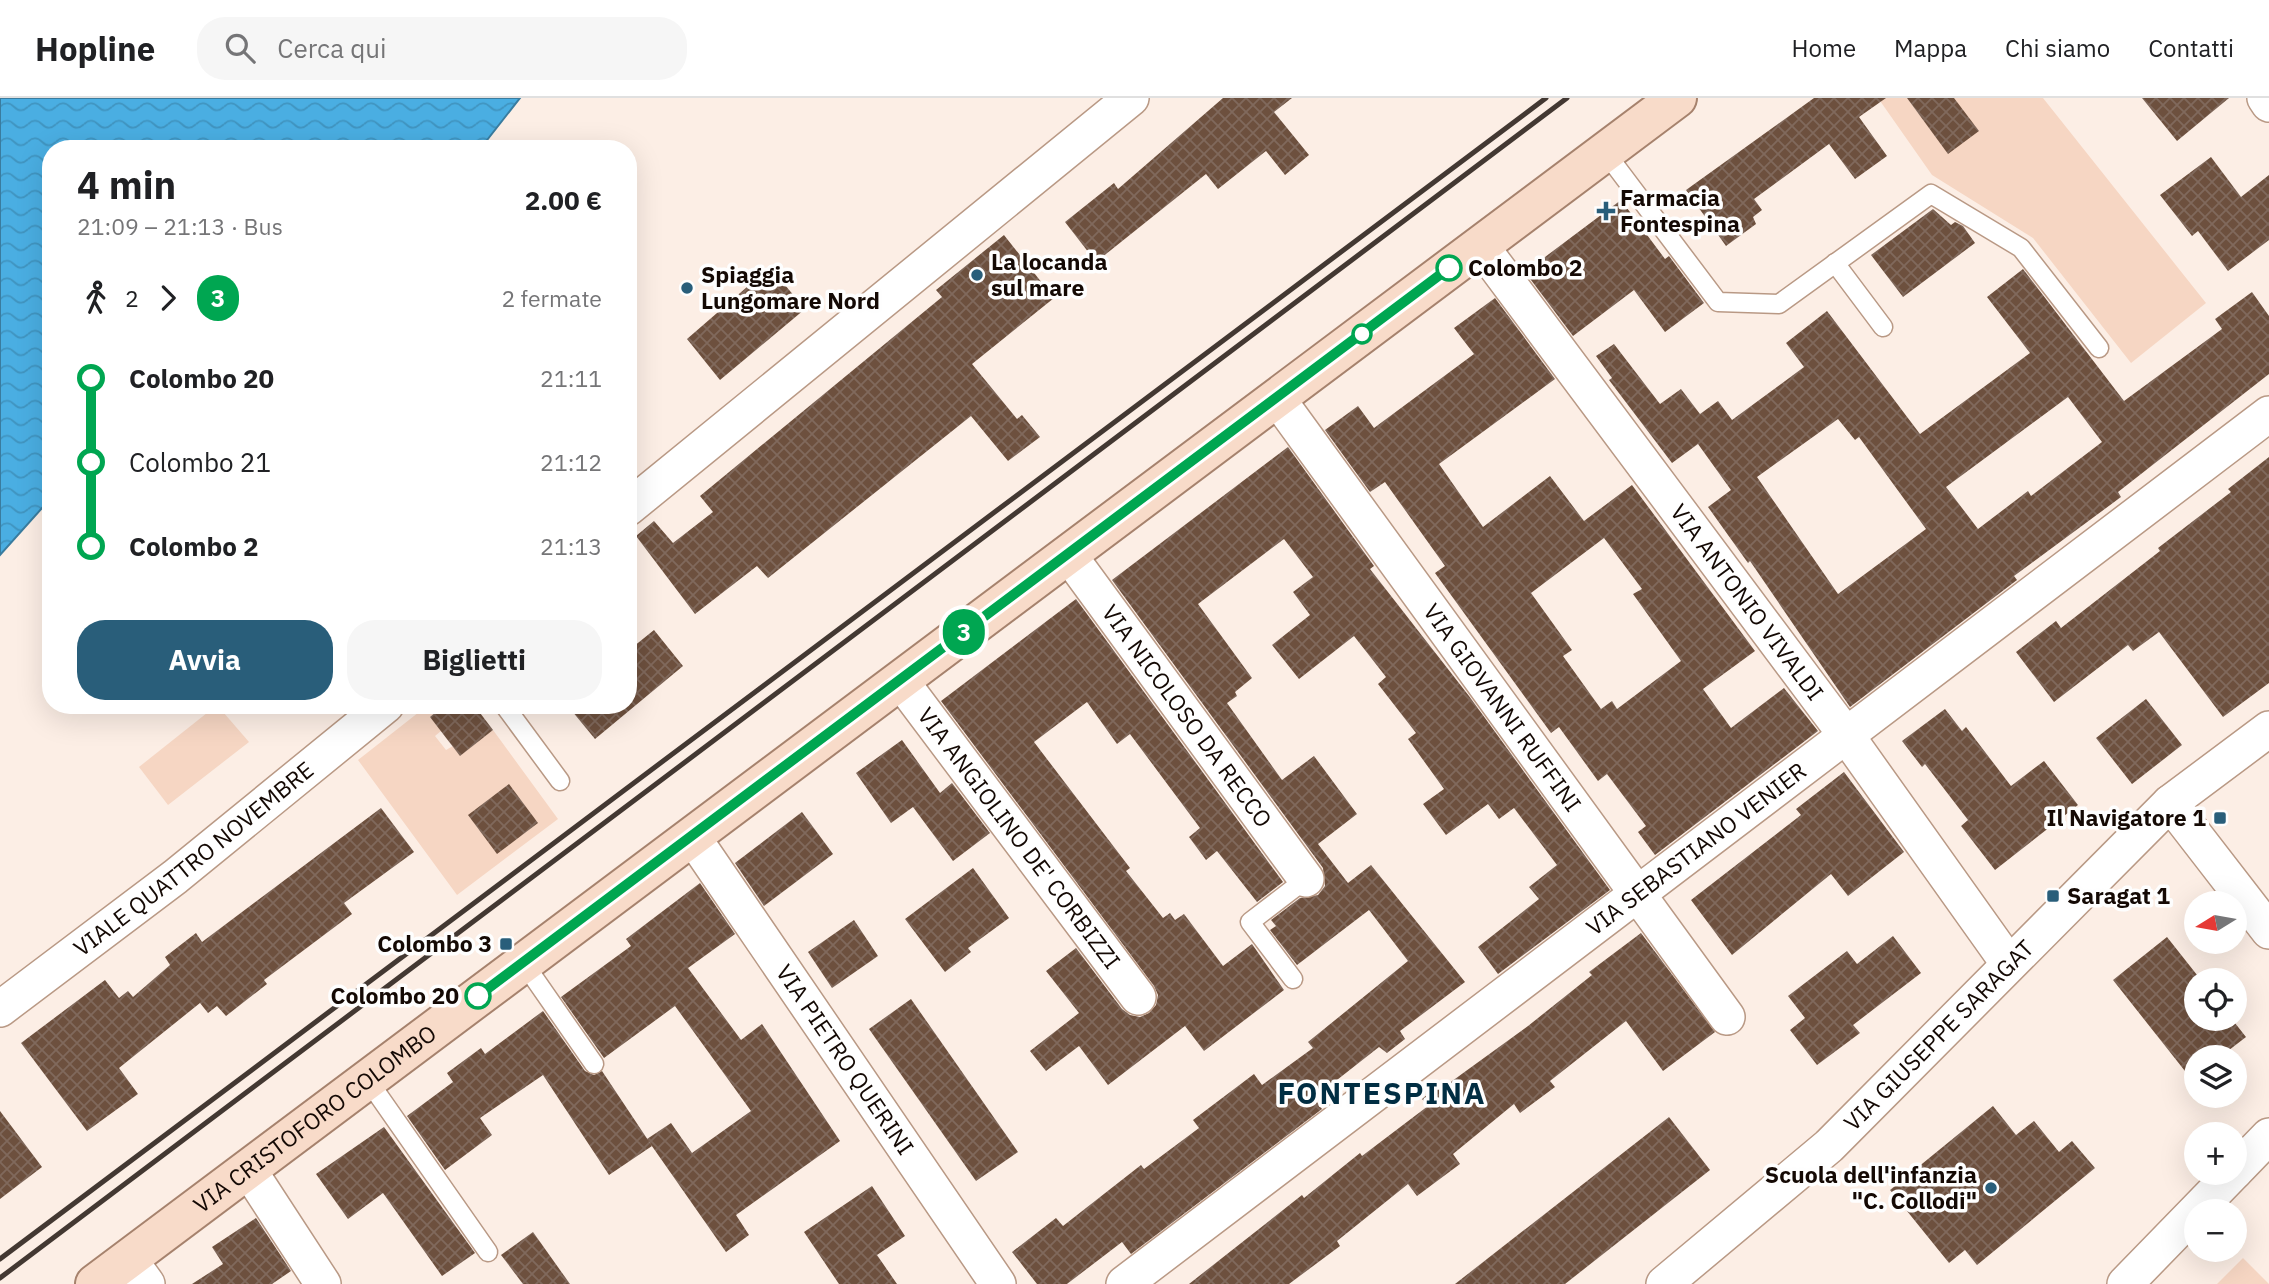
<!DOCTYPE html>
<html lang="it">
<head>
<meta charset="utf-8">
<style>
	:root { --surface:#fff; --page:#f6f6f6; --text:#202124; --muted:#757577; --line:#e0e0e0; --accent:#295e7a }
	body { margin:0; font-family:"IBM Plex Sans",sans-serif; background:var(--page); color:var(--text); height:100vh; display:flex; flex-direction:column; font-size:26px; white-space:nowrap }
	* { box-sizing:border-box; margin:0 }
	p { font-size:23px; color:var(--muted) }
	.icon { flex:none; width:38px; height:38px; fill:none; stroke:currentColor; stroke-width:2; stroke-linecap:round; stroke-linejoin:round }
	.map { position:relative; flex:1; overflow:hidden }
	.drawer { position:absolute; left:42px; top:42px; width:595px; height:574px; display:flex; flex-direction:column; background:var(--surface); border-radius:28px; box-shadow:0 7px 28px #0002 }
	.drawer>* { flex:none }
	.badge { padding:0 14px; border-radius:23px; font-size:24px; line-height:46px }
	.needle { width:46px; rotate:259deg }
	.controls { position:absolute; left:2184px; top:793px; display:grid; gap:14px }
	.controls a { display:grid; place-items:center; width:63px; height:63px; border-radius:50%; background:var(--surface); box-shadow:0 7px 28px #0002; font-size:35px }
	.map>.badge { position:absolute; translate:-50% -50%; box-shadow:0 0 0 4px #fff }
	.legs { display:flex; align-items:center; gap:10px; height:77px; padding:0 35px; font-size:23px }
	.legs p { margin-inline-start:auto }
	.head { display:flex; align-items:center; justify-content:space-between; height:119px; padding:0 35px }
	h1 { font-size:38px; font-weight:700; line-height:52px }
	.button { display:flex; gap:14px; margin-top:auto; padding:14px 35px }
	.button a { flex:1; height:80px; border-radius:28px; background:var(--accent); color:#fff; font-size:28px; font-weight:700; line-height:80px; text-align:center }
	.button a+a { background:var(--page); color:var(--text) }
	ul { padding:0 35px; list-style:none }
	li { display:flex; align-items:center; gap:24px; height:84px; font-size:26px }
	li i { display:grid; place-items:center; width:10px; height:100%; margin:0 9px; background:currentColor }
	li i::after { content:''; width:18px; height:18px; margin:-9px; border:5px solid; border-radius:50%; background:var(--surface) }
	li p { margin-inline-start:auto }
	li:first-child i { background:linear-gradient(#0000 50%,currentColor 0) }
	li:last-child i { background:linear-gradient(currentColor 50%,#0000 0) }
	header { display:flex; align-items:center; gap:42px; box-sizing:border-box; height:98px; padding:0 35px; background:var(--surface); border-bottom:2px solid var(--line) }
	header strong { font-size:33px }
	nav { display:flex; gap:38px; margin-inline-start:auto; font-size:24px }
	.search { width:490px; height:63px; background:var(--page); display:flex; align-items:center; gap:18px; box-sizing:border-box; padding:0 24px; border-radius:28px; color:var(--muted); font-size:26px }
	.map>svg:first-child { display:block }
	.green { fill:#f6d6c3 }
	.water { fill:url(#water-waves); stroke:#3a7c9f; stroke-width:2 }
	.building { fill:url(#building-cross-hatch); fill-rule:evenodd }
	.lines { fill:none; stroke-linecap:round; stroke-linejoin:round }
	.service-casing { stroke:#b99985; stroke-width:21 }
	.minor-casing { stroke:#b99985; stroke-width:38 }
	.primary-casing { stroke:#a6826d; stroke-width:42 }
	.service { stroke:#fff; stroke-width:18 }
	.minor { stroke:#fff; stroke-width:35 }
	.primary { stroke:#f8dbc9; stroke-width:38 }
	.rail { stroke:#433832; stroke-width:5 }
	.line-1-casing { stroke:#fff; stroke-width:16 }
	.line-1 { stroke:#00a651; stroke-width:10 }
	.poi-dot { fill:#295e7a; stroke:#fefefe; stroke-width:2.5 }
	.stop-1-dot { fill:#fff; stroke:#00a651; stroke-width:3.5 }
	.labels { text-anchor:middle; stroke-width:7; stroke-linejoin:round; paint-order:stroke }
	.poi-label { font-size:23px; font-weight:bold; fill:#140904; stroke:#fefefe; text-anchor:start }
	.stop-label { font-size:23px; font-weight:bold; fill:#140904; stroke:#fefefe; text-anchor:start }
	.street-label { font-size:23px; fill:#140904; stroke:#fefefe }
	.district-label { font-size:30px; font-weight:bold; letter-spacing:2px; fill:#002d42; stroke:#fefefe }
</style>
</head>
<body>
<header>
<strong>Hopline</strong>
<div class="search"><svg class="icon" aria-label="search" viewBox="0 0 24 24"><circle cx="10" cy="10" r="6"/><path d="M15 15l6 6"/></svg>Cerca qui</div>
<nav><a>Home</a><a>Mappa</a><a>Chi siamo</a><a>Contatti</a></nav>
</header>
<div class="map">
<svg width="2269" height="1186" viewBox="0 0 2269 1186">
	<defs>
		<pattern id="water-waves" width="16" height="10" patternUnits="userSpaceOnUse" patternTransform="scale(1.75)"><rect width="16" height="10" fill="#4aaee2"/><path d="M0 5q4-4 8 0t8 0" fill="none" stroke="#4094c0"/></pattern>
		<pattern id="building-cross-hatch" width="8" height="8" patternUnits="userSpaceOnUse" patternTransform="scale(1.75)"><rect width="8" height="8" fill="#6d503e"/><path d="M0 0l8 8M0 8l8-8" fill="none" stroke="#80695c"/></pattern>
	</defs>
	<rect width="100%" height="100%" fill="#fceee5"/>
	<g class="green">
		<path d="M 1878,0 L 1907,0 L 1948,55 L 1954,0 L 2043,0 L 2206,205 L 2131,265 L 2033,140 L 1932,77 Z"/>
		<path d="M 217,607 L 249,644 L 168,707 L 139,669 Z"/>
		<path d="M 428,607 L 444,607 L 430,619 L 441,633 L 435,638 L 446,652 L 453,648 L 460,657 L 493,632 L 558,721 L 457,797 L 358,662 Z"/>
		<path d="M 2243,1160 L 2269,1186 L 2217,1186 Z"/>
	</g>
	<path class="water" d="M 0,0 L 520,0 L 480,51 L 51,51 L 51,400 L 0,457 Z"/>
	<g class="building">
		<path d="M 1223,0 L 1292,0 L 1274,14 L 1309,57 L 1285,77 L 1266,53 L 1218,91 L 1206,76 L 1096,164 L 1065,124 L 1114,85 L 1118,91 Z"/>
		<path d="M 1814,0 L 1886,0 L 1859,19 L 1887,58 L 1855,81 L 1829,46 L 1754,101 L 1762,112 L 1753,119 L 1756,126 L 1726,148 L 1686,92 Z"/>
		<path d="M 1907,0 L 1954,0 L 1979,33 L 1948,56 Z"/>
		<path d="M 2142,0 L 2229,0 L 2177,43 Z"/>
		<path d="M 2211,59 L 2241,99 L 2269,77 L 2269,142 L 2228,173 L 2198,133 L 2192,138 L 2160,97 Z"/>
		<path d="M 1621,102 L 1665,161 L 1669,158 L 1704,205 L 1665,234 L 1634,192 L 1573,238 L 1525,174 Z"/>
		<path d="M 1933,111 L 1951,127 L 1955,124 L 1963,128 L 1975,145 L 1903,199 L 1871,157 Z"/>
		<path d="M 1004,137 L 1054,200 L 972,266 L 1017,321 L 1022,317 L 1040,339 L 1008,363 L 971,318 L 768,480 L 757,468 L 695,516 L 636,438 L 654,423 L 673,445 L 713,414 L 700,398 L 942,199 L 936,192 Z"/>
		<path d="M 770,169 L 805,211 L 720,282 L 687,241 Z"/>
		<path d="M 2023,171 L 2124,303 L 2222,231 L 2215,221 L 2252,194 L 2269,218 L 2269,276 L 2118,394 L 2121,399 L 2014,478 L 2017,482 L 1850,609 L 1750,463 L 1748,465 L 1708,409 L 1731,392 L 1698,346 L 1672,365 L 1609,282 L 1612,280 L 1596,258 L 1614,246 L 1660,306 L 1681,291 L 1700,316 L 1718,303 L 1732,322 L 1804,269 L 1786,245 L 1827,213 L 1920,336 L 2030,255 L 1987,199 ZM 2068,299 L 2102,344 L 2031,398 L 2028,393 L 1978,431 L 1946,389 ZM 1838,321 L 1855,342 L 1859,339 L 1926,431 L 1838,496 L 1757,379 Z"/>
		<path d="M 1495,200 L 1555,281 L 1439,366 L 1483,429 L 1550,378 L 1584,423 L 1632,387 L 1755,553 L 1703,591 L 1731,630 L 1784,590 L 1818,633 L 1655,757 L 1638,734 L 1646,728 L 1607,676 L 1598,683 L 1559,629 L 1551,635 L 1435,475 L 1445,468 L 1385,384 L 1370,394 L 1325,332 L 1358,308 L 1374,330 L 1474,256 L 1454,230 ZM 1604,440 L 1642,491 L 1633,496 L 1681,563 L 1617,611 L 1612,603 L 1601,611 L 1563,558 L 1572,552 L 1531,495 Z"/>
		<path d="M 1288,349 L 1374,468 L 1370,471 L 1469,598 L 1610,792 L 1498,876 L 1478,849 L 1539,801 L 1529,789 L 1557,767 L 1514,710 L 1499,721 L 1488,706 L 1446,737 L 1423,706 L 1444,691 L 1408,641 L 1416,635 L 1378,586 L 1386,579 L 1354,538 L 1299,581 L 1272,547 L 1310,517 L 1293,494 L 1313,479 L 1284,441 L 1198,506 L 1252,580 L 1235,594 L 1237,598 L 1227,605 L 1282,682 L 1314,658 L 1357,716 L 1318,746 L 1348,785 L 1371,767 L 1465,884 L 1400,933 L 1405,941 L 1387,955 L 1379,949 L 1314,1000 L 1322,1011 L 1131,1156 L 1122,1144 L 1067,1186 L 1037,1186 L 1012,1154 L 1056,1120 L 1063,1128 L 1141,1067 L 1144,1071 L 1199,1030 L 1193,1022 L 1254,976 L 1262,987 L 1313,950 L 1308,944 L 1408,863 L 1369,812 L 1297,867 L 1270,832 L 1276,828 L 1271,822 L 1300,800 L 1318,797 L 1325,788 L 1323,770 L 1112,482 Z"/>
		<path d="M 2269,359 L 2269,585 L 2223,619 L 2159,534 L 2133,553 L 2128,547 L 2054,604 L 2016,554 L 2056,523 L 2061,530 L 2160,453 L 2158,450 L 2231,394 L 2228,391 Z"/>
		<path d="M 1076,501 L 1283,784 L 1257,804 L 1217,753 L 1206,762 L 1189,739 L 1200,730 L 1130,636 L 1117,646 L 1087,604 L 1034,644 L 1130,770 L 1126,773 L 1163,820 L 1170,815 L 1175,822 L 1184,816 L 1223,868 L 1252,846 L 1284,892 L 1204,953 L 1185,928 L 1108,987 L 1079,948 L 1046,973 L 1030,953 L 1079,915 L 1046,873 L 1076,850 L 1122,911 L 1130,917 L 1140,919 L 1149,915 L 1156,907 L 1158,897 L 1154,888 L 941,603 Z"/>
		<path d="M 654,532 L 683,568 L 595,641 L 567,607 L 628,607 L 628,553 Z"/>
		<path d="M 2146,601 L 2182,647 L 2132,686 L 2096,640 Z"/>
		<path d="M 444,607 L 474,607 L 493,632 L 460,658 L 430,619 Z"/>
		<path d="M 1945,611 L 1962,633 L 1966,629 L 2011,688 L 2044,663 L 2078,707 L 1995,772 L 1961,728 L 1968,722 L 1925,666 L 1922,669 L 1902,643 Z"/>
		<path d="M 902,642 L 940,695 L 952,685 L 990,735 L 953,763 L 913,709 L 891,725 L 856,675 Z"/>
		<path d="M 1844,674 L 1904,754 L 1848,798 L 1831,776 L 1732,857 L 1691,802 L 1801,717 L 1796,711 Z"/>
		<path d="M 509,686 L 538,725 L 497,756 L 468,717 Z"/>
		<path d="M 381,710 L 414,754 L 344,805 L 352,816 L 264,882 L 267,886 L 226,918 L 217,908 L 208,915 L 200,905 L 119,970 L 138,996 L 87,1033 L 21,945 L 105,882 L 119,900 L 128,893 L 133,899 L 170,867 L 165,859 L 196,835 L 202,844 Z"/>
		<path d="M 802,714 L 833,756 L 764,808 L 735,765 Z"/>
		<path d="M 973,770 L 1009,820 L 968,850 L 971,854 L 945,874 L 905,821 Z"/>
		<path d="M 700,785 L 735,836 L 688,870 L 741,942 L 762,926 L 840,1043 L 736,1117 L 749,1137 L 726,1154 L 647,1041 L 671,1025 L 692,1055 L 751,1013 L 675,908 L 604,960 L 561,899 L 631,848 L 626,841 Z"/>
		<path d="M 854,822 L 878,858 L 832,890 L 808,854 Z"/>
		<path d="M 1641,835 L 1715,934 L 1663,973 L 1626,923 L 1550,983 L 1555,989 L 1520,1015 L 1514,1006 L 1453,1056 L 1460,1066 L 1417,1098 L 1408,1086 L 1337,1143 L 1340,1148 L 1289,1186 L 1189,1186 L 1302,1097 L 1304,1100 L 1360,1055 L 1362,1058 L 1428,1008 L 1422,1001 L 1445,982 L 1448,986 L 1528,928 L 1592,877 L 1589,874 Z"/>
		<path d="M 1893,838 L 1921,875 L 1853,927 L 1860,935 L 1817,967 L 1790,932 L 1805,920 L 1788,898 L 1847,853 L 1857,866 Z"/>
		<path d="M 2167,839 L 2201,882 L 2196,882 L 2196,920 L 2231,920 L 2246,939 L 2220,959 L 2196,959 L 2196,987 L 2113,882 Z"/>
		<path d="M 911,901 L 1018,1054 L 976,1083 L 869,931 Z"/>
		<path d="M 543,913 L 585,973 L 594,977 L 602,973 L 652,1048 L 609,1077 L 543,977 L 480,1020 L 492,1037 L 445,1072 L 407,1018 L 453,984 L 447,975 L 481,950 L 485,956 Z"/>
		<path d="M 1993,1008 L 2016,1037 L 2034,1023 L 2059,1054 L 2072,1043 L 2095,1070 L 1977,1167 L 1965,1152 L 1949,1165 L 1890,1092 Z"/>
		<path d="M 0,1013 L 42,1069 L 0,1101 Z"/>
		<path d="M 1669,1019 L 1710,1072 L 1565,1186 L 1455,1186 Z"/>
		<path d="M 384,1029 L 475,1155 L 442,1178 L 383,1095 L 348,1121 L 316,1076 Z"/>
		<path d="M 872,1088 L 905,1138 L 877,1157 L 897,1186 L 839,1186 L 804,1134 Z"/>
		<path d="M 256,1120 L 291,1173 L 272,1186 L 192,1186 L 223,1166 L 212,1149 Z"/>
		<path d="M 533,1134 L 570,1186 L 523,1186 L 501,1157 Z"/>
	</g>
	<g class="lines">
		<defs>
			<g id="service">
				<path d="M 1605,54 L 1718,204 L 1779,206 L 1931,96 L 2021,150 L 2099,250"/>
				<path d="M 1835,165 L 1883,229"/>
				<path d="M 504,607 L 560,683"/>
				<path d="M 523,864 L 594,966"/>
				<path d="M 1293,881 L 1250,824 L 1306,781"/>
				<path d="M 367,981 L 488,1154"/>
			</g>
			<g id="minor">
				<path d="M 2265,0 L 2269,6"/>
				<path id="s1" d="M 1480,147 L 1846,637 L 2009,866"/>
				<path id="s2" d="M 1277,300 L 1727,919"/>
				<path d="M 628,410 L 1131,0"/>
				<path id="s3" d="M 1068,456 L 1306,781"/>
				<path id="s4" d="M 900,582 L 1138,899"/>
				<path d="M 2170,705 L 2269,833"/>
				<path id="s5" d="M 692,738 L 998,1186"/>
				<path id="s6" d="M 0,911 L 175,779 L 386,607"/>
				<path d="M 248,1071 L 323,1186"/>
				<path d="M 2235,1073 L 2269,1038"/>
				<path d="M 129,1161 L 147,1186"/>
				<path id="s7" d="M 1124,1186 L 2269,316"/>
				<path id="s8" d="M 1664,1186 L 1829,1048 L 2170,705 L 2269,631"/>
				<path d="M 2125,1186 L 2234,1074"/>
			</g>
			<g id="primary">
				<path id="s9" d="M 95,1186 L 1677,0"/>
			</g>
		</defs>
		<use href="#service" class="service-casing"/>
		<use href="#minor" class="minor-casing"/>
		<use href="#primary" class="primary-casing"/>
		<use href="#service" class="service"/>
		<use href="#minor" class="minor"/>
		<use href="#primary" class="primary"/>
		<g class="rail">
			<path d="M 0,1161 L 1546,0"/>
			<path d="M 0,1180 L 1567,0"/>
		</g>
	</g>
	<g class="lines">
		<defs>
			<path id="line-1" d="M 478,898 L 1449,170"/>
		</defs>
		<use href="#line-1" class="line-1-casing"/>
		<use href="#line-1" class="line-1"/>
	</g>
	<g class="poi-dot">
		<path d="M1602.5 102.5h7v7h7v7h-7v7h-7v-7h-7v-7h7z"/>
		<circle cx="977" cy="177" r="7"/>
		<circle cx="687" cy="190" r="7"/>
		<rect x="2213" y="713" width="14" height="14" rx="3.5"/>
		<rect x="2046" y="791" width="14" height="14" rx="3.5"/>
		<rect x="499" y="839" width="14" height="14" rx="3.5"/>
		<circle cx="1991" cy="1090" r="7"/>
	</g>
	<g class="stop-1-dot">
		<circle cx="1449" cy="170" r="12"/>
		<circle cx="1362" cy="236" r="9"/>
		<circle cx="478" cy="898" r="12"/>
	</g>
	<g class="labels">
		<g class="poi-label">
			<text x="1620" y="108">Farmacia<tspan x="1620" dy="26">Fontespina</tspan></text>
			<text x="991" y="172">La locanda<tspan x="991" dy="26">sul mare</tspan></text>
			<text x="701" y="185">Spiaggia<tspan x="701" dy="26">Lungomare Nord</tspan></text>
			<text x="2206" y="728" text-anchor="end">Il Navigatore 1</text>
			<text x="2067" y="806">Saragat 1</text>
			<text x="492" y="854" text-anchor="end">Colombo 3</text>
			<text x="1977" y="1085" text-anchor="end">Scuola dell'infanzia<tspan x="1977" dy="26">"C. Collodi"</tspan></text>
		</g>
		<g class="stop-label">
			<text x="1468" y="178">Colombo 2</text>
			<text x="459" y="906" text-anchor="end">Colombo 20</text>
		</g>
		<g class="street-label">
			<text dy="8" stroke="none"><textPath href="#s1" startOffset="446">VIA ANTONIO VIVALDI</textPath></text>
			<text dy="8" stroke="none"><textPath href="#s2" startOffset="383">VIA GIOVANNI RUFFINI</textPath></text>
			<text dy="8" stroke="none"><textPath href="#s3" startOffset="201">VIA NICOLOSO DA RECCO</textPath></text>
			<text dy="8" stroke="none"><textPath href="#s4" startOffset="198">VIA ANGIOLINO DE' CORBIZZI</textPath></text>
			<text dy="8" stroke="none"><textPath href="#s7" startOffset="719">VIA SEBASTIANO VENIER</textPath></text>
			<text dy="8" stroke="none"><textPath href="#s6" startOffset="245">VIALE QUATTRO NOVEMBRE</textPath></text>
			<text dy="8" stroke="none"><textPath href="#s8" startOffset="371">VIA GIUSEPPE SARAGAT</textPath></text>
			<text dy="8" stroke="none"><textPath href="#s5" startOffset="271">VIA PIETRO QUERINI</textPath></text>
			<text dy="8" stroke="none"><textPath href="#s9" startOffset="275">VIA CRISTOFORO COLOMBO</textPath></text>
		</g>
		<g class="district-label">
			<text x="1382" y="1006">FONTESPINA</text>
		</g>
	</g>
</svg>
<div class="controls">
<a><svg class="needle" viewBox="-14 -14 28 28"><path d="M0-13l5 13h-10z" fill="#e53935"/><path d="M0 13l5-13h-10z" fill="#757577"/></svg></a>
<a><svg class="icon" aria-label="locate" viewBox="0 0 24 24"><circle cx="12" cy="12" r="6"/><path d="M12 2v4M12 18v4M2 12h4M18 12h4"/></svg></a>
<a><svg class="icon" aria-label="layers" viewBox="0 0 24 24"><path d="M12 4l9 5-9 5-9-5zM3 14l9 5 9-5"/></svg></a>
<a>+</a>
<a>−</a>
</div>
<b class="badge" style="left:964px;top:534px;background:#00a651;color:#fff">3</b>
<section class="drawer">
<div class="head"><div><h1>4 min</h1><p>21:09 – 21:13 · Bus</p></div><b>2.00 €</b></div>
<div class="legs"><svg class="icon" aria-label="walk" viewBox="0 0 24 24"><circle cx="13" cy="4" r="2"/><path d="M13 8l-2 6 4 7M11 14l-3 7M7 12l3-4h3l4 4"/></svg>2<svg class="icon" aria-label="forward" viewBox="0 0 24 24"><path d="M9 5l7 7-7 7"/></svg><b class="badge" style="background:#00a651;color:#fff">3</b><p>2 fermate</p></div>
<ul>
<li><i style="color:#00a651"></i><b>Colombo 20</b><p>21:11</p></li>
<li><i style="color:#00a651"></i><span>Colombo 21</span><p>21:12</p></li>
<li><i style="color:#00a651"></i><b>Colombo 2</b><p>21:13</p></li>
</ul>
<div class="button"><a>Avvia</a><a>Biglietti</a></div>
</section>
</div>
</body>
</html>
